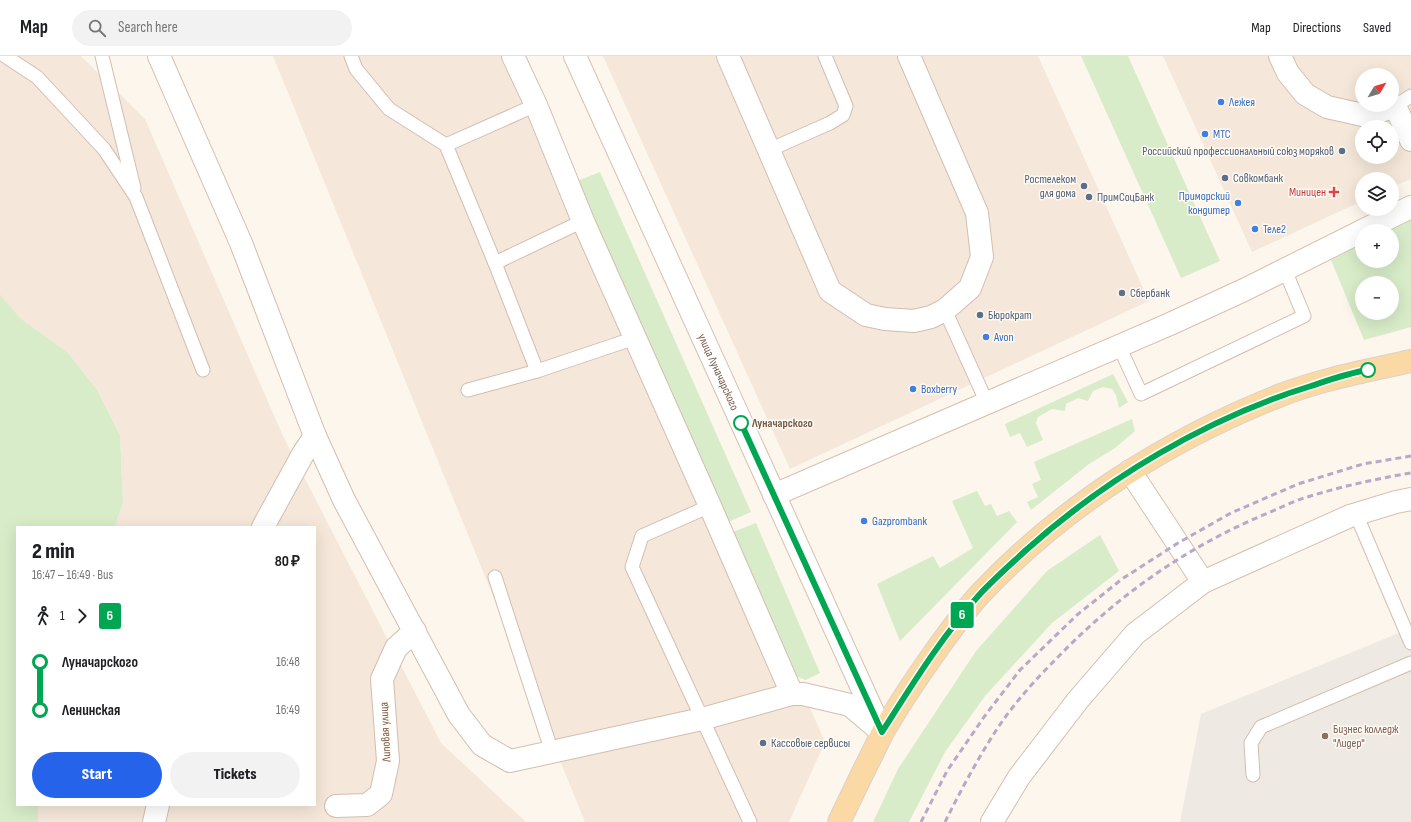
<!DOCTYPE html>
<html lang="en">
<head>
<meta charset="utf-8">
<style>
	:root { --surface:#fff; --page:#f2f2f2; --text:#202124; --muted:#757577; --line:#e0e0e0; --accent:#2563eb }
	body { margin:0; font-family:"Sofia Sans Condensed",sans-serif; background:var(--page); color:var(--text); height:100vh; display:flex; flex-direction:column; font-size:15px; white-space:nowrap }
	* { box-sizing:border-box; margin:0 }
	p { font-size:13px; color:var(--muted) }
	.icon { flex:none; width:22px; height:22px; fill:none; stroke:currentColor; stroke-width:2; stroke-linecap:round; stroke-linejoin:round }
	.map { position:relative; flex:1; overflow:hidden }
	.side { position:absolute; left:16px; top:470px; width:300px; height:280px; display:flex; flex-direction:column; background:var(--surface); border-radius:0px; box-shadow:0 4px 16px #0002 }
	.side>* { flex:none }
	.badge { padding:0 8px; border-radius:3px; font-size:14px; line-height:26px }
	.needle { width:26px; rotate:52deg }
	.buttons { position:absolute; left:1355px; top:12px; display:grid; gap:8px }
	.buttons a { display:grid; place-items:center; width:44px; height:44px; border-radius:50%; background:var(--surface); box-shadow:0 4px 16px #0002; font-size:20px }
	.map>.badge { position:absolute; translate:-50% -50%; box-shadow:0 0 0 2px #fff }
	.legs { display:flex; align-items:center; gap:6px; height:44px; padding:0 16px; font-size:13px }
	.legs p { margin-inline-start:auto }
	.headline { display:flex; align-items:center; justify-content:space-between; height:68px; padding:0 16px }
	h1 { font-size:22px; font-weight:800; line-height:30px }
	.primary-button { display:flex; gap:8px; margin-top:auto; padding:8px 16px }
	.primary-button a { flex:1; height:46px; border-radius:24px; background:var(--accent); color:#fff; font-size:16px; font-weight:800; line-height:46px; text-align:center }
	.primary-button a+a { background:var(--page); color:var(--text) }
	ul { padding:0 16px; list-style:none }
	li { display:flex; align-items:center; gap:14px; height:48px; font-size:15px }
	li i { display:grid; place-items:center; width:6px; height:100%; margin:0 5px; background:currentColor }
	li i::after { content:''; width:10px; height:10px; margin:-5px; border:3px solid; border-radius:50%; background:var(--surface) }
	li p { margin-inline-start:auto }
	li:first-child i { background:linear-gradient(#0000 50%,currentColor 0) }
	li:last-child i { background:linear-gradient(currentColor 50%,#0000 0) }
	header { display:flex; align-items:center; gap:24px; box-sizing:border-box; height:56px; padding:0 20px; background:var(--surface); border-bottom:1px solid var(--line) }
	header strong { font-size:19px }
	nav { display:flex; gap:22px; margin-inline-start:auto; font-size:14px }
	.search { width:280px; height:36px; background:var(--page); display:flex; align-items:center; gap:10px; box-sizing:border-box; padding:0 14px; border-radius:22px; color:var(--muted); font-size:15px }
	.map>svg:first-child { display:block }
	.residential { fill:#f5e8da; fill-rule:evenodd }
	.industrial { fill:#efe9e4 }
	.green { fill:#d8ecc9; fill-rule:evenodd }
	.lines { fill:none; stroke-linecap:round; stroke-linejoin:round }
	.lane-casing { stroke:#d1beb0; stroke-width:15 }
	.street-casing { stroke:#d1beb0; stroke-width:24 }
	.secondary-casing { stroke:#d6c0b0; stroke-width:24 }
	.primary-casing { stroke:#dad1cd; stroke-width:24 }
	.lane { stroke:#fff; stroke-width:13 }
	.street { stroke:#fff; stroke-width:22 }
	.secondary { stroke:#fff; stroke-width:22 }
	.primary { stroke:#fbd9a5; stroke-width:22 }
	.rail { stroke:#b9a8c9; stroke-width:3; stroke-dasharray:6 4; stroke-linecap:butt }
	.line-1-casing { stroke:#fff; stroke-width:9 }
	.line-1 { stroke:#00a651; stroke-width:6 }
	.shop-dot { fill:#3f7fe0; stroke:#fffaf3; stroke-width:1.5 }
	.service-dot { fill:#5c6f8a; stroke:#fffaf3; stroke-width:1.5 }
	.health-dot { fill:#e0444e; stroke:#fffaf3; stroke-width:1.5 }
	.stop-1-dot { fill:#fff; stroke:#00a651; stroke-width:2 }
	.education-dot { fill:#8d6e63; stroke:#fffaf3; stroke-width:1.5 }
	.labels { text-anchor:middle; stroke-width:3; stroke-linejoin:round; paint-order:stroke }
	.shop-label { font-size:12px; fill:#366cbe; stroke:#fffaf3; text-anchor:start }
	.service-label { font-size:12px; fill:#4e5e75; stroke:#fffaf3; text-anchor:start }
	.health-label { font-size:12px; fill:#be3a42; stroke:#fffaf3; text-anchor:end }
	.street-label { font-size:12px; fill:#7a5c4d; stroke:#fffaf3 }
	.stop-label { font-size:12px; font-weight:bold; fill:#7a5c4d; stroke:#fffaf3; text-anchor:start }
	.education-label { font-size:12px; fill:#785e54; stroke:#fffaf3; text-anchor:start }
</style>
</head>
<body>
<header>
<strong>Map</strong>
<div class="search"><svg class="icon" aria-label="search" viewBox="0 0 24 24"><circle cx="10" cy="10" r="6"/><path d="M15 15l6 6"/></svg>Search here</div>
<nav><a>Map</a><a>Directions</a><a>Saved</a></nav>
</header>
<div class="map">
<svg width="1411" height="766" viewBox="0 0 1411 766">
	<rect width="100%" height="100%" fill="#fdf6ec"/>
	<g class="residential">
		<path d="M 0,0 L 81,0 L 145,63 L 283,380 L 441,687 L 526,766 L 38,766 L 38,749 L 315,749 L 315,471 L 115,471 L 123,447 L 120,379 L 97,334 L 68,297 L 20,262 L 0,238 Z"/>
		<path d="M 273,0 L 522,0 L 825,686 L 789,766 L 585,766 Z"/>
		<path d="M 603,0 L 1038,0 L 1149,245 L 790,413 Z"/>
		<path d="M 1163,0 L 1411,0 L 1411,123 L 1392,131 L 1392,123 L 1362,123 L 1362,145 L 1252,196 ZM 1362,19 L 1392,19 L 1392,49 L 1362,49 ZM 1362,71 L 1392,71 L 1392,101 L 1362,101 Z"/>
	</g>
	<path class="industrial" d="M 1411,572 L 1411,766 L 1180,766 L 1201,658 Z"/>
	<g class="green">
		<path d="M 1081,0 L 1128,0 L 1220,205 L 1181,222 Z"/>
		<path d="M 600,116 L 751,456 L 726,467 L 575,126 Z"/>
		<path d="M 1411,162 L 1411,271 L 1364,284 L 1331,204 L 1362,188 L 1362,205 L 1392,205 L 1392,175 L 1386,175 ZM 1362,227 L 1392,227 L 1392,257 L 1362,257 Z"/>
		<path d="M 0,238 L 20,262 L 68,297 L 97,334 L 120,379 L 123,447 L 115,471 L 17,471 L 17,749 L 38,749 L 38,766 L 0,766 Z"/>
		<path d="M 1113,318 L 1128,346 L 1119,352 L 1116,339 L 1112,333 L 1103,331 L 1093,335 L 1088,345 L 1078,342 L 1066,348 L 1065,355 L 1052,353 L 1038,361 L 1036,367 L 1043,384 L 1027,391 L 1020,377 L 1010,381 L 1005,368 Z"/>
		<path d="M 1132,363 L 1135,375 L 1115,392 L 1089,408 L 1031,454 L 1027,446 L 1038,441 L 1032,428 L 1041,424 L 1034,406 Z"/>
		<path d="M 977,435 L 985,450 L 991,448 L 997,460 L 1009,455 L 1017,466 L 900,585 L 877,528 L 933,500 L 940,512 L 973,492 L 952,445 Z"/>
		<path d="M 756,467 L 820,617 L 806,624 L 795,620 L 730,477 Z"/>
		<path d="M 1100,479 L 1119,515 L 1052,567 L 985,640 L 945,696 L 909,766 L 873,766 L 898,713 L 976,595 L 1047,515 Z"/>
	</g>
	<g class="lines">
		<defs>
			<g id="lane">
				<path d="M 5,0 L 37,21 L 104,93 L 136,141 L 203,314"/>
				<path d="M 102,0 L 134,132"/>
				<path d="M 351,0 L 356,13 L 389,53 L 446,89 L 495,207 L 537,315"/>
				<path d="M 1395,50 L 1411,40"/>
				<path d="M 446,89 L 536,49"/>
				<path d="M 769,94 L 830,67 L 843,59 L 846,50 L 825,0"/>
				<path d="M 495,207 L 583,165"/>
				<path d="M 945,254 L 987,347"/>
				<path d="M 1119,290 L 1141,338 L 1304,260 L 1285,214"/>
				<path d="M 468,334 L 537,315 L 635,282"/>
				<path d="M 710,450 L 642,480 L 632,511 L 750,766"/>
				<path d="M 1356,458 L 1411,587"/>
				<path d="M 495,521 L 552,696"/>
				<path d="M 1253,719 L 1251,687 L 1261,671 L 1411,607"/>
			</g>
			<g id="street">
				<path d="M 159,0 L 241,187 L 315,380 L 344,444 L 459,659 L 482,689 L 510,705 L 702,663 L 792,638 L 803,638 L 850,649 L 882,676"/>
				<path d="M 513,0 L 536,49 L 583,165 L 710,450 L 792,638"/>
				<path d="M 728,0 L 830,235 L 866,259 L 885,263 L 914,265 L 931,261 L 945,254 L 970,232 L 982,201 L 977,157 L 909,0"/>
				<path d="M 1280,0 L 1288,17 L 1305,38 L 1327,51 L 1367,60 L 1395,50 L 1411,84"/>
				<path d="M 263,471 L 303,398 L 315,380"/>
				<path d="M 336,750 L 367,749 L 381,738 L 388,705 L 382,623 L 396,592 L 415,575"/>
				<path d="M 154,766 L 158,749"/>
				<path d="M 992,766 L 1019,721 L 1078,644 L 1135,578 L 1203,526"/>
			</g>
			<g id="secondary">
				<path id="s1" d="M 575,0 L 882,676"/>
				<path d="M 1362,175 L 1411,151"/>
				<path d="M 1130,415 L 1203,526 L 1350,460 L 1396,446 L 1411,443"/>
				<path d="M 774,439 L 1170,268 L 1244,234 L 1362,175"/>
			</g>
			<path id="primary" d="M 839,766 C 848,747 857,729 866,710 C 872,699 877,687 883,676 C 900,646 920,617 940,589 C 953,571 966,553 981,537 C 1063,450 1169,383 1281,339 C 1322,323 1367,315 1411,305"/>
		</defs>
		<use href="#lane" class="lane-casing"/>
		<use href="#street" class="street-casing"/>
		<use href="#secondary" class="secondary-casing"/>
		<use href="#primary" class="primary-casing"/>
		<use href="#lane" class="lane"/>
		<use href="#street" class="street"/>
		<use href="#secondary" class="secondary"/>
		<use href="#primary" class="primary"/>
		<g class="rail">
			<path d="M 921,766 L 947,715 L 984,661 L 1020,614 L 1077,559 L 1122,523 L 1178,487 L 1231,457 L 1298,428 L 1363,408 L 1411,400"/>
			<path d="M 945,766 C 961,734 979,700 999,670 C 1016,645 1037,622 1058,601 C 1118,539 1188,490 1268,457 C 1280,452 1292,446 1304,442 C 1339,431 1375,423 1411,417"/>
		</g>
	</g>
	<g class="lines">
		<defs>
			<path id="line-1" d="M 741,367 L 882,676 C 912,629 942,580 980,538 C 994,523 1010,509 1025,495 C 1105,423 1207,362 1311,330 C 1329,324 1348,317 1368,314"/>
		</defs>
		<use href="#line-1" class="line-1-casing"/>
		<use href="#line-1" class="line-1"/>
	</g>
	<g class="shop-dot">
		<circle cx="1221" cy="46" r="4"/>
		<circle cx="1205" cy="78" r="4"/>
		<circle cx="1238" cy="147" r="4"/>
		<circle cx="1255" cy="173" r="4"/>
		<circle cx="986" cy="281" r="4"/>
		<circle cx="913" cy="333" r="4"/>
		<circle cx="864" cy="465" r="4"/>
	</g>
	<g class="service-dot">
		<circle cx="1342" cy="95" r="4"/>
		<circle cx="1225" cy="122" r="4"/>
		<circle cx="1084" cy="130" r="4"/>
		<circle cx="1089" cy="141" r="4"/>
		<circle cx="1122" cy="237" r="4"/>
		<circle cx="980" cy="259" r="4"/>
		<circle cx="763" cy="687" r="4"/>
	</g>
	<path class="health-dot" d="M1332 130h4v4h4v4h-4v4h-4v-4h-4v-4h4z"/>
	<g class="stop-1-dot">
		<circle cx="1368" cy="314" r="7"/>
		<circle cx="741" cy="367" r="7"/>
	</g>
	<circle class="education-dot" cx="1325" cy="680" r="4"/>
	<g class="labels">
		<g class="shop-label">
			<text x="1229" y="50">Лежея</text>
			<text x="1213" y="82">МТС</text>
			<text x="1230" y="144" text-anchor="end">Приморский<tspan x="1230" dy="14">кондитер</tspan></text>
			<text x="1263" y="177">Теле2</text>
			<text x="994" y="285">Avon</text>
			<text x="921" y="337">Boxberry</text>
			<text x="872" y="469">Gazprombank</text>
		</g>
		<g class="service-label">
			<text x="1334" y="99" text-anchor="end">Российский профессиональный союз моряков</text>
			<text x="1233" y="126">Совкомбанк</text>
			<text x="1076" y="127" text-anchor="end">Ростелеком<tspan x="1076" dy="14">для дома</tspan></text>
			<text x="1097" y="145">ПримСоцБанк</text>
			<text x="1130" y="241">Сбербанк</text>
			<text x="988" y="263">Бюрократ</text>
			<text x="771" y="691">Кассовые сервисы</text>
		</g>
		<g class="health-label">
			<text x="1326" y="140">Миницен</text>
		</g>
		<g class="street-label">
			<text dy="4" stroke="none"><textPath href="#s1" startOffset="347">улица Луначарского</textPath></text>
			<text transform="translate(385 676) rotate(-93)" y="4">Липовая улица</text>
		</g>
		<g class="stop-label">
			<text x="752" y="371">Луначарского</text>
		</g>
		<g class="education-label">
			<text x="1333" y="677">Бизнес колледж<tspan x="1333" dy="14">"Лидер"</tspan></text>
		</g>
	</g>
</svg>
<div class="buttons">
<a><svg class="needle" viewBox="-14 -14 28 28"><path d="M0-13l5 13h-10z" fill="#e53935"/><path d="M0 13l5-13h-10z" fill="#757577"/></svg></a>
<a><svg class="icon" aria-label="locate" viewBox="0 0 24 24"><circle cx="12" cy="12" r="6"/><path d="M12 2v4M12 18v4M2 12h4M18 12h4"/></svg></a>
<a><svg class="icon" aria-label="layers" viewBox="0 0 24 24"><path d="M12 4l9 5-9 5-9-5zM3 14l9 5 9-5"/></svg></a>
<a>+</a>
<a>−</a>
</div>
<b class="badge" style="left:962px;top:559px;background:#00a651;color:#fff">6</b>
<section class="side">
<div class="headline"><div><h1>2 min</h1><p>16:47 – 16:49 · Bus</p></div><b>80 ₽</b></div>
<div class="legs"><svg class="icon" aria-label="walk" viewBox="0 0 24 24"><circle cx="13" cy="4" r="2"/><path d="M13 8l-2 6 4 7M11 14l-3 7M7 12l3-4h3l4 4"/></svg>1<svg class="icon" aria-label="forward" viewBox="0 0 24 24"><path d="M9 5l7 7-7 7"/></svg><b class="badge" style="background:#00a651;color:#fff">6</b></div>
<ul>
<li><i style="color:#00a651"></i><b>Луначарского</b><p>16:48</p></li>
<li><i style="color:#00a651"></i><b>Ленинская</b><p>16:49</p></li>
</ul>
<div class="primary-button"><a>Start</a><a>Tickets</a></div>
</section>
</div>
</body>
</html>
